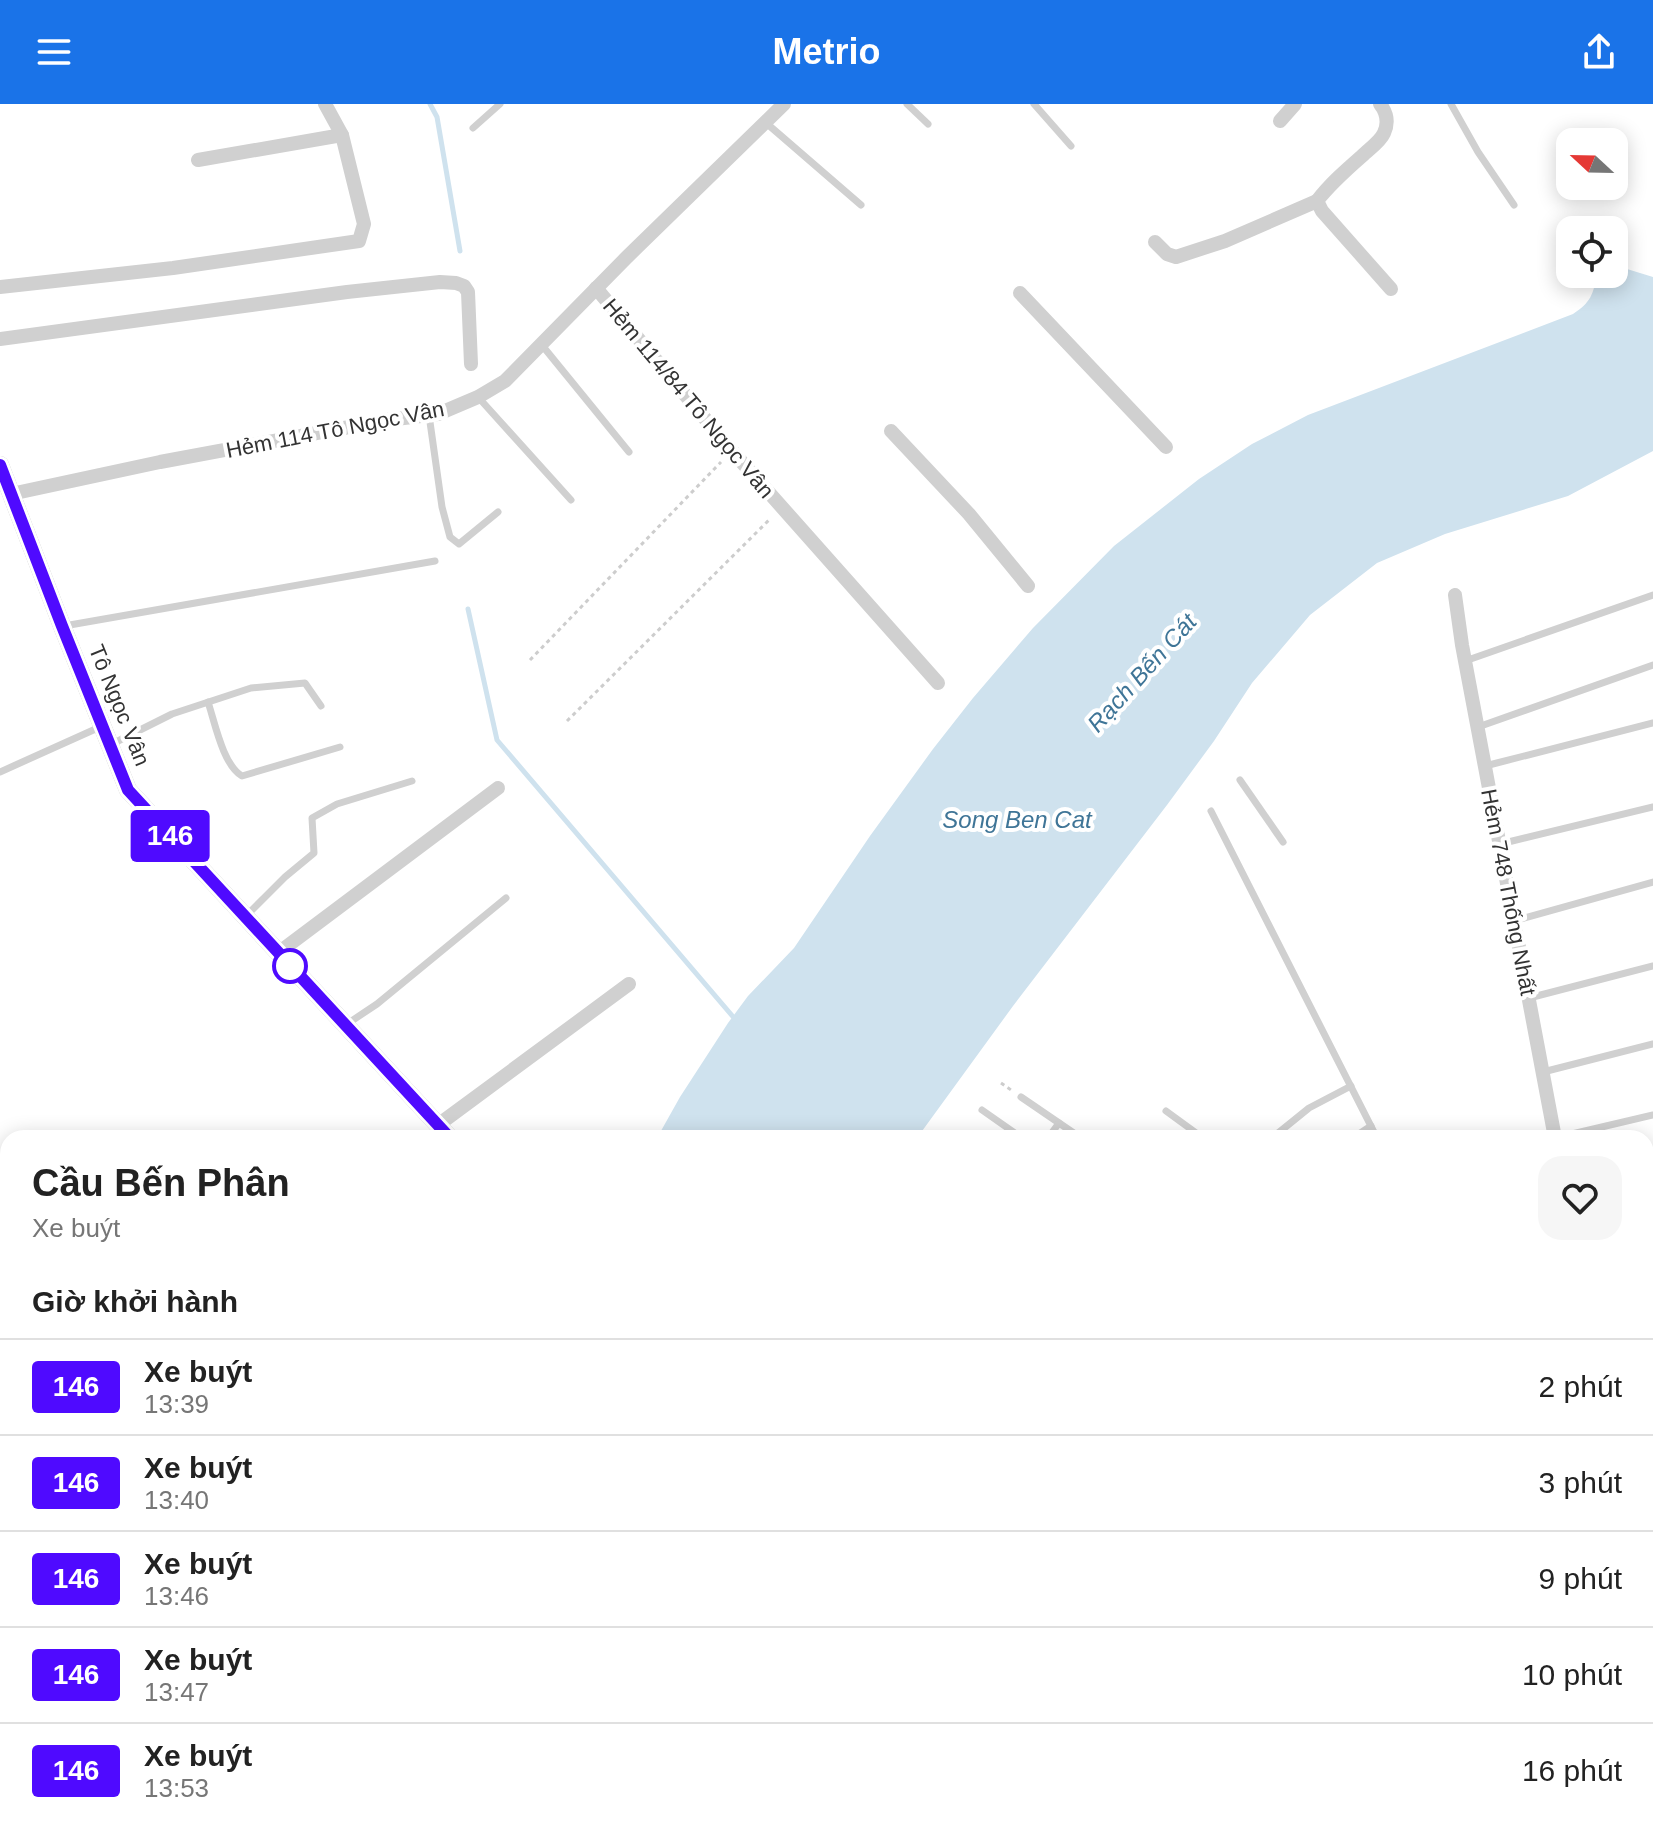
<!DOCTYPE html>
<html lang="vi">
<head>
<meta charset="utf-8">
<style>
	:root { --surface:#fff; --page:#f6f6f6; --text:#222; --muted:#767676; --line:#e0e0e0; --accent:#1a73e8 }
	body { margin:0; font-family:Helvetica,sans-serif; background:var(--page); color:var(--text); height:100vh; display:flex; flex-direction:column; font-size:30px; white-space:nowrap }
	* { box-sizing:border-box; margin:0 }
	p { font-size:26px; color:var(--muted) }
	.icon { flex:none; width:44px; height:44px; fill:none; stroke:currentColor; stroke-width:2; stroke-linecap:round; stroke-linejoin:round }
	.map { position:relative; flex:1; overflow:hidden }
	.sheet { position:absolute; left:0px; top:1026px; width:1654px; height:706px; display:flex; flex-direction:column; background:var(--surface); border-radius:24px 24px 0 0; box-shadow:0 4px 20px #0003 }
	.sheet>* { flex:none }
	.badge { padding:0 16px; border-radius:6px; font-size:28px; line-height:52px }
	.needle { width:52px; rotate:292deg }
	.buttons { position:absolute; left:1556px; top:24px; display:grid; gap:16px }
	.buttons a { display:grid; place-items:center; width:72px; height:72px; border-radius:16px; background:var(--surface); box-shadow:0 4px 20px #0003; font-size:40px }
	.map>.badge { position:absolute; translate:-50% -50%; box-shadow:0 0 0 4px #fff }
	h2 { padding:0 32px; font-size:30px; line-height:72px }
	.round { display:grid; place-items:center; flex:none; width:84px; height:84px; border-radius:24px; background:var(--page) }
	.summary { display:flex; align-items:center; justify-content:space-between; height:136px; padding:0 32px }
	h1 { font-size:38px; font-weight:600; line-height:60px }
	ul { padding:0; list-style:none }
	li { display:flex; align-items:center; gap:24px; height:96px; padding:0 32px; border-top:2px solid var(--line) }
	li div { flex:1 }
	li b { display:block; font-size:30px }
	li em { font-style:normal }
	li .badge { min-width:88px; font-weight:700; text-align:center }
	header { display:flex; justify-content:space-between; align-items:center; height:104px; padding:0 32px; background:var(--accent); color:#fff; font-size:36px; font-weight:600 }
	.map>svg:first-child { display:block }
	.water { fill:#cfe2ee }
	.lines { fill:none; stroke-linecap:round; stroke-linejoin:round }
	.stream { stroke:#cfe2ee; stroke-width:5 }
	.path { stroke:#cdcdcd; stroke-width:3; stroke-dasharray:4 4; stroke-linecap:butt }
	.lane { stroke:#d0d0d0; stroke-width:7 }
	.street { stroke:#d0d0d0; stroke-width:14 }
	.secondary { stroke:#bdbdbd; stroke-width:18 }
	.line-casing { stroke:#fff; stroke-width:18 }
	.line { stroke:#4f0aff; stroke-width:12 }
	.stop-dot { fill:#fff; stroke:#4f0aff; stroke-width:4 }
	.labels { text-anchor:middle; stroke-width:8; stroke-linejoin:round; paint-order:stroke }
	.street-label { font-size:22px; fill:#333; stroke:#fff }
	.water-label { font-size:24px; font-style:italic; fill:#3f7597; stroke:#fff }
</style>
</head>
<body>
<header><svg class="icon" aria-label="menu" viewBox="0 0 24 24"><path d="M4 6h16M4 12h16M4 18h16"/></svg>Metrio<svg class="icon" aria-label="share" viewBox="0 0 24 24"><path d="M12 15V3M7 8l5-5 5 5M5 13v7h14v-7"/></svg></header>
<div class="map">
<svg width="1653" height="1731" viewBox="0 0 1653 1731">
	<rect width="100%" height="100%" fill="#fff"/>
	<g class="water">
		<path d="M 1614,161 L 1653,173 L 1653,347 L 1568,392 L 1445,430 L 1377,459 L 1310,511 L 1252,579 L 1214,637 L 1167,701 L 1013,902 L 917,1034 L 657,1034 L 680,993 L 728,919 L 748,892 L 794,844 L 870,732 L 933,645 L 973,594 L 1033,524 L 1114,442 L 1199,375 L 1252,340 L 1308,311 L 1573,210 C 1591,198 1593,191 1597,170 L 1614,170 Z"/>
		<path d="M 0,1524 L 8,1532 L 8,1703 L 0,1701 Z"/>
		<path d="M 523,1724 L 637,1724 L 636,1731 L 522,1731 Z"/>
	</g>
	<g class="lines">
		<g class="stream">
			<path d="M 430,0 L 437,13 L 460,147"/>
			<path d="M 468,505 L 497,636 L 735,915"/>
		</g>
		<g class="path">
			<path d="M 530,556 L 721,358"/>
			<path d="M 567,617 L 770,415"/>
			<path d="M 1001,979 L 1011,986"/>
		</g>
		<g class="lane">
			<path d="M 907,0 L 928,20"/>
			<path d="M 1034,0 L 1071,42"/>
			<path d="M 1451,0 L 1478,48 L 1514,101"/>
			<path d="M 765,18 L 861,101"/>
			<path d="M 473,24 L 500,0"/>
			<path d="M 541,240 L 629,348"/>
			<path d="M 478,293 L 571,396"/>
			<path d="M 429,311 L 442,403 L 450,433 L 459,440 L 498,408"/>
			<path d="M 64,522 L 435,457"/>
			<path d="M 1465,557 L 1653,491"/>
			<path d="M 208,598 C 215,619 223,661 242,672 L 340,643"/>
			<path d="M 1478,623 L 1653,561"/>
			<path d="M 112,640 L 172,610 L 251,584 L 305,579 L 321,602"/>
			<path d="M 1485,662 L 1653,619"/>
			<path d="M 0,668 L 100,623"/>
			<path d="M 1240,676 L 1283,738"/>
			<path d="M 1211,707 L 1377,1034"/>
			<path d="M 1500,740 L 1653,703"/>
			<path d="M 246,812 L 285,773 L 314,749 L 312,714 L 337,700 L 412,677"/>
			<path d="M 1514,817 L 1653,778"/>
			<path d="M 1529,894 L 1653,862"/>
			<path d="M 347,920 L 377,900 L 506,794"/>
			<path d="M 1543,968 L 1653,940"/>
			<path d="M 1021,993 L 1081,1034"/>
			<path d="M 982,1006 L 1022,1034"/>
			<path d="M 1166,1007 L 1203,1034"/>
			<path d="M 1048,1034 L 1059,1019"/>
			<path d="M 1272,1034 L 1309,1004 L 1351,982"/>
			<path d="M 1353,1034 L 1371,1022"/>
			<path d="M 1555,1034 L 1653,1011"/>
			<path d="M 1646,1092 L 1653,1090"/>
			<path d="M 1646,1227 L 1653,1225"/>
			<path d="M 1646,1328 L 1653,1326"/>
			<path d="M 1646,1446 L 1653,1445"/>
			<path d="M 0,1507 L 8,1514"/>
			<path d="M 1646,1600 L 1653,1587"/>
			<path d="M 729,1724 L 739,1731"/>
		</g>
		<g class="street">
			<path d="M 1380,0 C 1387,9 1389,18 1384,29 C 1380,38 1369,45 1362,52 C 1346,66 1330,80 1317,97 L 1322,107 L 1391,185"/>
			<path d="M 1280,17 L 1295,0"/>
			<path d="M 198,56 L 342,31"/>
			<path d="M 1155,138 L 1167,150 L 1176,153 L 1225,137 L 1317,97"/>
			<path d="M 0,183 L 173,164 L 359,137 L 364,120 L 342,31 L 325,0"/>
			<path d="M 596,184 L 732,347 L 938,579"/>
			<path d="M 1020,189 L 1166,343"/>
			<path d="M 0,235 L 347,188 L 440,178 L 456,179 L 464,182 L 468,188 L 471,260"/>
			<path d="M 891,327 L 969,410 L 1028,482"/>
			<path d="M 11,390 L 160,358 L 387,316 L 438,310 L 478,293 L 505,277 L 626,154 L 784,0"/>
			<path d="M 1455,491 L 1462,541 L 1555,1034"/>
			<path d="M 278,849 L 498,684"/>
			<path d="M 438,1021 L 629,880"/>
			<path d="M 0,1367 L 8,1353"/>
			<path d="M 894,1724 L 903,1731"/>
			<path d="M 1158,1724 L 1174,1731"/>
			<path d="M 1608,1724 L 1620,1731"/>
			<path d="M 768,1731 L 773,1724"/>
			<path d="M 1314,1731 L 1319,1724"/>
		</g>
		<g class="secondary">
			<path d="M 0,361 L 62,522 L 128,686 L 450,1034"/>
			<path d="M 1387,1724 L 1399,1731"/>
			<path d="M 1096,1731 L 1096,1724"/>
		</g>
	</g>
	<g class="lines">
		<defs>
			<path id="line" d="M 0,361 L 62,522 L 128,686 L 450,1034"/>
		</defs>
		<use href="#line" class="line-casing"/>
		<use href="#line" class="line"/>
	</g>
	<circle class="stop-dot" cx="290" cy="862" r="16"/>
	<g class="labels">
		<g class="street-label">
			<text transform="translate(689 294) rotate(50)" y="8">Hẻm 114/84 Tô Ngọc Vân</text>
			<text transform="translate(335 325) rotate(-11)" y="8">Hẻm 114 Tô Ngọc Vân</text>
			<text transform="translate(120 601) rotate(68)" y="8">Tô Ngọc Vân</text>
			<text transform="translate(1509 788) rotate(79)" y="8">Hẻm 748 Thống Nhất</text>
		</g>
		<g class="water-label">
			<text transform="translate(1142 569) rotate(-48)" y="8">Rạch Bến Cát</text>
			<text x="1017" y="724">Song Ben Cat</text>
		</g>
	</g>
</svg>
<div class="buttons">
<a><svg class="needle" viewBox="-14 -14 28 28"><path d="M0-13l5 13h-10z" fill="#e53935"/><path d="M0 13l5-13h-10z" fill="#767676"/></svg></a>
<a><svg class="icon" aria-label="locate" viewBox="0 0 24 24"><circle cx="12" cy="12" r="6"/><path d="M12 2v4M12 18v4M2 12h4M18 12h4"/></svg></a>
</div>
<b class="badge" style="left:170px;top:732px;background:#4f0aff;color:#fff">146</b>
<section class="sheet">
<div class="summary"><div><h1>Cầu Bến Phân</h1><p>Xe buýt</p></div><a class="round"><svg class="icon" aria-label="heart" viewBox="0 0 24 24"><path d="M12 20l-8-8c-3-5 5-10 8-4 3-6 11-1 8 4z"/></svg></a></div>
<h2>Giờ khởi hành</h2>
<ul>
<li><span class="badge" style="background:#4f0aff;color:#fff">146</span><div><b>Xe buýt</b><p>13:39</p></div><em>2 phút</em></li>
<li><span class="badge" style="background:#4f0aff;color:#fff">146</span><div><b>Xe buýt</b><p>13:40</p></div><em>3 phút</em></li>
<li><span class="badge" style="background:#4f0aff;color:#fff">146</span><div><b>Xe buýt</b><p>13:46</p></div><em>9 phút</em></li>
<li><span class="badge" style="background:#4f0aff;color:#fff">146</span><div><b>Xe buýt</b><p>13:47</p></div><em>10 phút</em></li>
<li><span class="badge" style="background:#4f0aff;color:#fff">146</span><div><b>Xe buýt</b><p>13:53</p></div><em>16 phút</em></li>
</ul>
</section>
</div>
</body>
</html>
